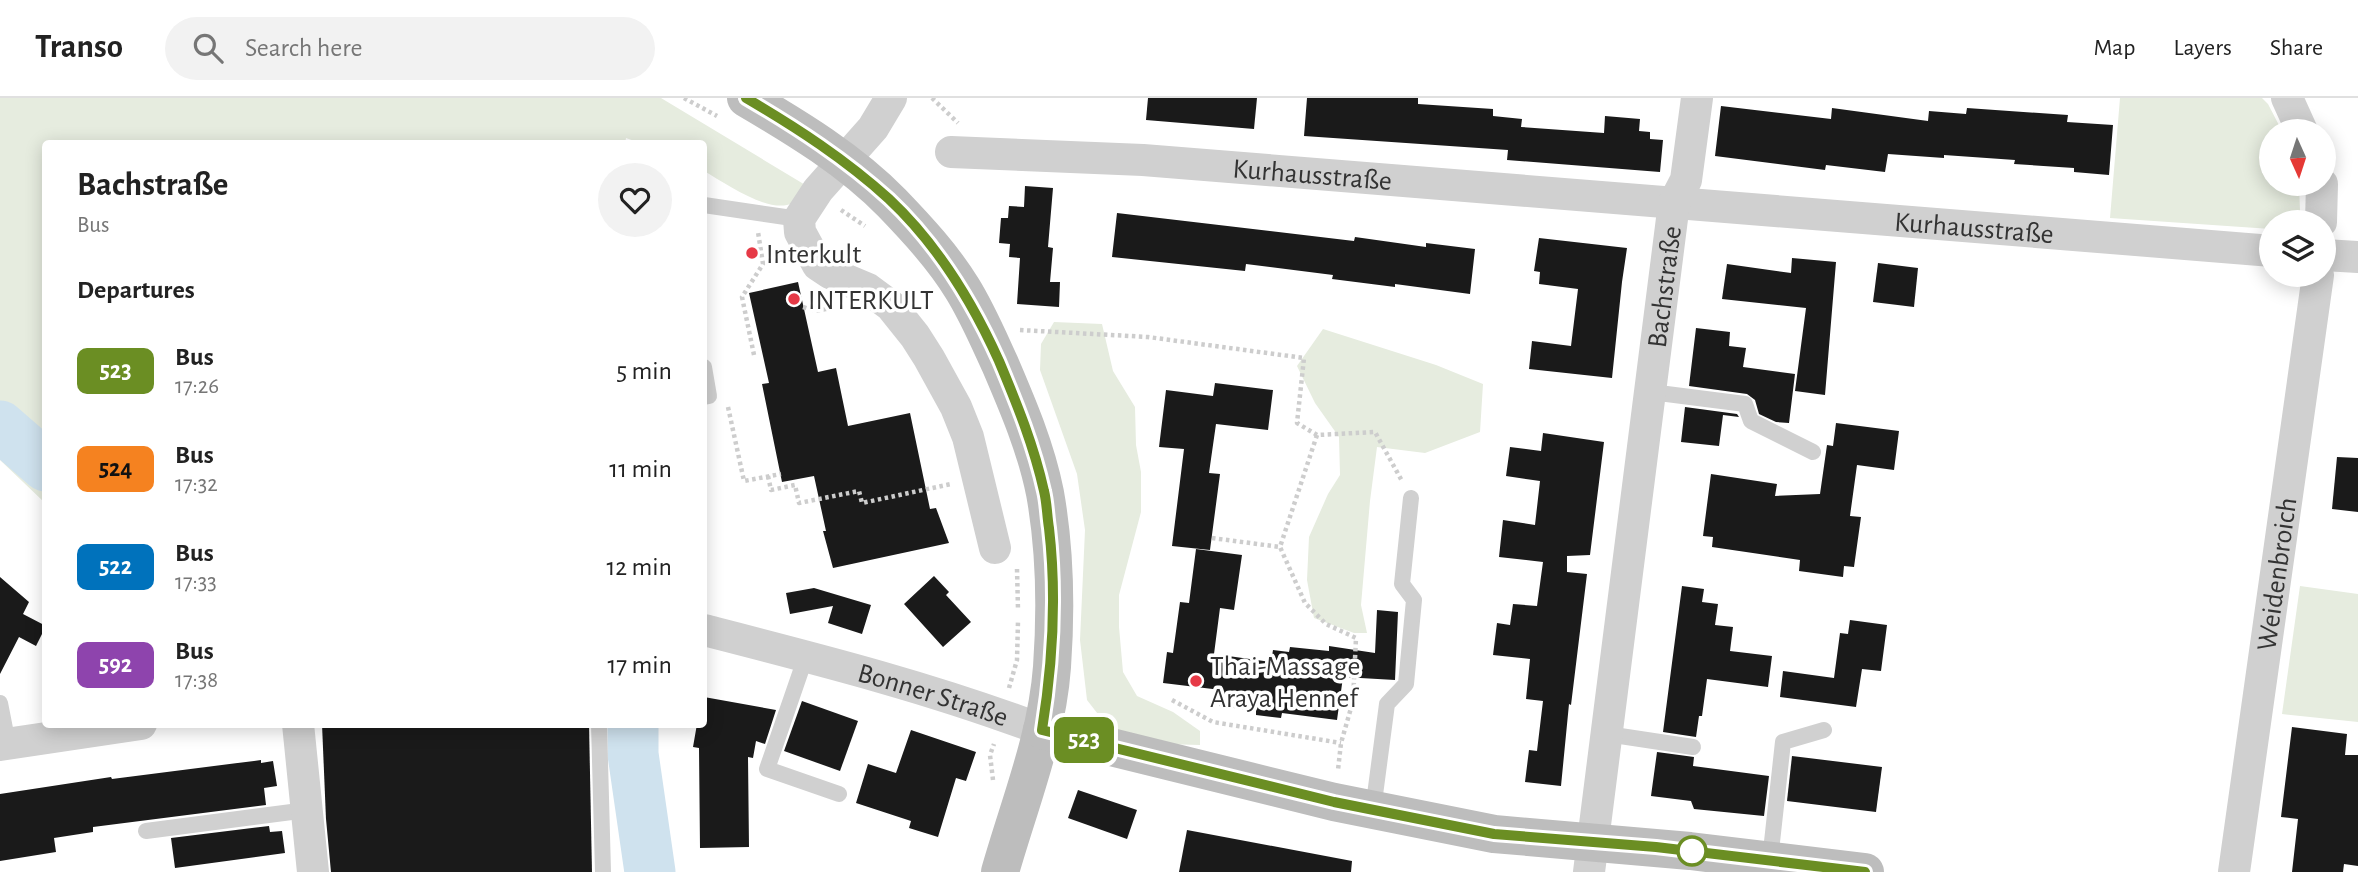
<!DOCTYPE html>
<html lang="en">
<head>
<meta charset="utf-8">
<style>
	:root { --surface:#fff; --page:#f2f2f2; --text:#222; --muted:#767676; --line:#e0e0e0 }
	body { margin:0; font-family:"Alegreya Sans",sans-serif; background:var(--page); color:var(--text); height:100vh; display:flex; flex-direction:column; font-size:26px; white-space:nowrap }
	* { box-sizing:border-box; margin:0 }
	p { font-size:23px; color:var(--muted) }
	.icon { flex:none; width:38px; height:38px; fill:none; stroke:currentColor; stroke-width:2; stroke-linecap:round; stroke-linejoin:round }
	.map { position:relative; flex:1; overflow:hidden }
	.panel { position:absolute; left:42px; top:42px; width:665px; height:588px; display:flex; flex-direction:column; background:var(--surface); border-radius:7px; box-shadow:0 4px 18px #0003 }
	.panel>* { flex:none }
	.badge { padding:0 14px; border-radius:10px; font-size:24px; line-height:46px }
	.needle { width:46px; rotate:177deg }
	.controls { position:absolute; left:2259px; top:21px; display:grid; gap:14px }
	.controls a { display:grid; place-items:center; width:77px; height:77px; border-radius:50%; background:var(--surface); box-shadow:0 4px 18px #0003; font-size:35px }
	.map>.badge { position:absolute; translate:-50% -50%; box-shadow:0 0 0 4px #fff }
	h2 { padding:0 35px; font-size:26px; line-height:63px }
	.round { display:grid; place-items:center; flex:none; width:74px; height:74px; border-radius:37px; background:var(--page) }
	.head { display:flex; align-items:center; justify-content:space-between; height:119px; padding:0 35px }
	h1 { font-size:33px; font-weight:600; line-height:52px }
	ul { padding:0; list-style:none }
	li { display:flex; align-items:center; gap:21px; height:98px; padding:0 35px }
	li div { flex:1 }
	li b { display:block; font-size:26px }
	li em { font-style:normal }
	li .badge { min-width:77px; font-weight:700; text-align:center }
	header { display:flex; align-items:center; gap:42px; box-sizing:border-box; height:98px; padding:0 35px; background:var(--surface); border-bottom:2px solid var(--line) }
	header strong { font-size:33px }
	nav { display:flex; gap:38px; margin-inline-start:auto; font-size:24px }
	.search { width:490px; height:63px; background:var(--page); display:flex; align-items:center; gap:18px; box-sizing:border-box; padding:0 24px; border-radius:38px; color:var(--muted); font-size:26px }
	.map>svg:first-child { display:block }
	.green { fill:#e6ecdf }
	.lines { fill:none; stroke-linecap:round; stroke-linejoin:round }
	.river { stroke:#cfe2ee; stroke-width:51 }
	.building { fill:#1a1a1a }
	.path { stroke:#cdcdcd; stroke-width:4.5; stroke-dasharray:3.5 3.5; stroke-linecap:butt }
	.service { stroke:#d0d0d0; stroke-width:16 }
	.minor { stroke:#d0d0d0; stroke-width:32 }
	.secondary { stroke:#bdbdbd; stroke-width:38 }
	.line-casing { stroke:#fff; stroke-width:16 }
	.line { stroke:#6b8e23; stroke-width:10 }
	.poi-dot { fill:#e63946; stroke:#fff; stroke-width:2.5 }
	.stop-dot { fill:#fff; stroke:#6b8e23; stroke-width:3.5 }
	.labels { text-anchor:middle; stroke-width:7; stroke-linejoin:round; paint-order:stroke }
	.street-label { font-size:28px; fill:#333; stroke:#fff }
	.poi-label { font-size:28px; fill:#333; stroke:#fff; text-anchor:start }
</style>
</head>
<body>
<header>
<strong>Transo</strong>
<div class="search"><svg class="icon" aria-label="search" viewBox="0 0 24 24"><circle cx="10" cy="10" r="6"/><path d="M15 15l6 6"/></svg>Search here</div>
<nav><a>Map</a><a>Layers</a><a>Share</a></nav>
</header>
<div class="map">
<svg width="2358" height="774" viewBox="0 0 2358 774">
	<rect width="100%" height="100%" fill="#fff"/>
	<g class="green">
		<path d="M 0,0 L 661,0 L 807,88 C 801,96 797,105 787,107 C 763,112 725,85 704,73 L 704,46 L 640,45 L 626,40 L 625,46 L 46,46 L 45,405 L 0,362 Z"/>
		<path d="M 2120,0 L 2262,0 L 2268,6 L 2282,33 L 2272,33 L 2272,86 L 2299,86 L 2300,113 L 2292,124 L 2272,124 L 2271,131 L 2110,120 Z"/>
		<path d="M 1054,224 L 1102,226 L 1113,273 L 1135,309 L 1136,347 L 1141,374 L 1141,414 L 1119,497 L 1119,529 L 1123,574 L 1137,598 L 1173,614 L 1200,633 L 1200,647 L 1162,646 L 1108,629 L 1087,602 L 1080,542 L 1085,432 L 1077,376 L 1040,272 L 1041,246 Z"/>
		<path d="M 1323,231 L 1436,267 L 1483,286 L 1480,334 L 1425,355 L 1377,349 L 1370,403 L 1361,507 L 1367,535 L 1354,535 L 1314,520 L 1307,482 L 1309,439 L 1328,396 L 1340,377 L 1339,339 L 1315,305 L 1297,268 Z"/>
		<path d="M 2300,488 L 2358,496 L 2358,624 L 2282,616 Z"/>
	</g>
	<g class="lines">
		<g class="river">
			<path d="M 0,328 L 46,368"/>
			<path d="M 633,626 L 633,656 L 650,774"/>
		</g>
	</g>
	<g class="building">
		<path d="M 1148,0 L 1257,0 L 1254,31 L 1146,22 Z"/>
		<path d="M 1307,0 L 1418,0 L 1418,6 L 1493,11 L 1493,18 L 1522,21 L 1521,29 L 1604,35 L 1605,18 L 1640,21 L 1639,33 L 1650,34 L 1650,41 L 1663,42 L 1660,74 L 1507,62 L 1508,52 L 1304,38 Z"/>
		<path d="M 1721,8 L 1831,21 L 1832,10 L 1928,23 L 1929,13 L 1966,16 L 1967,10 L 2068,17 L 2067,24 L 2113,27 L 2109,77 L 2074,74 L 2074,70 L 2014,66 L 2015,62 L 1944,57 L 1944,60 L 1888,56 L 1885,74 L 1826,67 L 1825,72 L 1715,58 Z"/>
		<path d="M 1025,88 L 1053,90 L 1048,149 L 1053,150 L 1050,184 L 1060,184 L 1059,209 L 1017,206 L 1020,160 L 1009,159 L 1010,146 L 999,145 L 1001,120 L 1008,120 L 1009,108 L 1024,109 Z"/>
		<path d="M 1117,115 L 1354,143 L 1355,139 L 1426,149 L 1426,145 L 1475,151 L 1470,196 L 1395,186 L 1395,189 L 1332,181 L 1333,177 L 1246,166 L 1245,173 L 1112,159 Z"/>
		<path d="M 1539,140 L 1627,150 L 1622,184 L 1612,280 L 1529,271 L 1532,243 L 1571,248 L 1578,191 L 1539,186 L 1540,174 L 1534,173 Z"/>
		<path d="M 1792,160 L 1836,164 L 1825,297 L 1795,293 L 1806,210 L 1722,201 L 1727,166 L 1791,175 Z"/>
		<path d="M 1878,165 L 1918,170 L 1914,209 L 1873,204 Z"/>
		<path d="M 798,184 L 818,274 L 836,270 L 848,328 L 910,315 L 930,411 L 936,410 L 949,445 L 833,470 L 823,433 L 826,433 L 814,378 L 782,384 L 762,286 L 769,285 L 749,195 Z"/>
		<path d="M 1696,230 L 1730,234 L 1729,248 L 1746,250 L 1743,269 L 1795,276 L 1789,325 L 1776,324 L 1759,316 L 1755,302 L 1747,296 L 1689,288 Z"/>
		<path d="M 1215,285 L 1273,292 L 1268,332 L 1216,326 L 1209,375 L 1220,376 L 1210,452 L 1172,448 L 1184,351 L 1159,349 L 1166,292 L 1213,298 Z"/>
		<path d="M 1685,309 L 1737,316 L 1739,319 L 1723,317 L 1719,348 L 1681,344 Z"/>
		<path d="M 1836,325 L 1899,333 L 1894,372 L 1857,367 L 1850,418 L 1861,419 L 1854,469 L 1844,468 L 1843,479 L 1799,473 L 1800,462 L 1712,449 L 1713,439 L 1703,438 L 1711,376 L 1777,386 L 1775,398 L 1820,396 L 1827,347 L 1833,348 Z"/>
		<path d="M 1543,335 L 1604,344 L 1590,457 L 1567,458 L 1567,474 L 1587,476 L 1571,607 L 1569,606 L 1561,688 L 1525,684 L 1529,652 L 1537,653 L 1543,603 L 1526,601 L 1530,561 L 1493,557 L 1497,525 L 1510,527 L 1513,506 L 1537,508 L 1543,464 L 1499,459 L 1503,422 L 1535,427 L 1540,383 L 1506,378 L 1510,349 L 1541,353 Z"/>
		<path d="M 2337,359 L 2358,360 L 2358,414 L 2332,411 Z"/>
		<path d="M 1196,451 L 1242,457 L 1234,512 L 1220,510 L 1214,556 L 1271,564 L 1273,552 L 1289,554 L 1290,549 L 1329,553 L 1329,548 L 1375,555 L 1377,512 L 1398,514 L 1395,582 L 1343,579 L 1337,622 L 1282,615 L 1281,620 L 1256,617 L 1256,613 L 1219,608 L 1221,592 L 1163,585 L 1167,554 L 1173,555 L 1180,504 L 1189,505 Z"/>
		<path d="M 934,478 L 949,494 L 946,497 L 971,524 L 943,549 L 904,506 Z"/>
		<path d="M 0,479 L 29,504 L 23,516 L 46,528 L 36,548 L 19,539 L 0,576 Z"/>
		<path d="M 1682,488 L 1704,491 L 1702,504 L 1718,506 L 1715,527 L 1733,529 L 1730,553 L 1772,558 L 1768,589 L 1707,581 L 1702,618 L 1699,618 L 1696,639 L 1663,634 Z"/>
		<path d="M 814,490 L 871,507 L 862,536 L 828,525 L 833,508 L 790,516 L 786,495 Z"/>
		<path d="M 1850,522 L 1887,527 L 1881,573 L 1862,571 L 1856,609 L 1780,599 L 1783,573 L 1834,580 L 1840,535 L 1848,536 Z"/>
		<path d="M 704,599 L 776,612 L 765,646 L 756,643 L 753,660 L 748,659 L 749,749 L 700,750 L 699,650 L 693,649 L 697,626 L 704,626 Z"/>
		<path d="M 802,603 L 858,623 L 840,673 L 784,653 Z"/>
		<path d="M 322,626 L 589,626 L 592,774 L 331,774 L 326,721 Z"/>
		<path d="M 2292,629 L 2347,636 L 2345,657 L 2358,657 L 2358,768 L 2344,766 L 2343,774 L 2292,774 L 2298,721 L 2281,719 Z"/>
		<path d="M 911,632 L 976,654 L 966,683 L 956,680 L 938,739 L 909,730 L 911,723 L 856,705 L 868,666 L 896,675 Z"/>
		<path d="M 1657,654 L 1694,659 L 1693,668 L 1769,678 L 1764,718 L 1694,711 L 1691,703 L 1651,698 Z"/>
		<path d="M 1792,658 L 1882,669 L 1876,714 L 1787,703 Z"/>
		<path d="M 261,662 L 261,665 L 273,663 L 277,688 L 264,690 L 266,707 L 93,729 L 93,734 L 54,740 L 56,754 L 0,763 L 0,696 L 111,679 L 112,681 Z"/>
		<path d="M 1078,692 L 1137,712 L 1127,741 L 1068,720 Z"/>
		<path d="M 269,728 L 270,734 L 282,733 L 285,755 L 175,770 L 171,740 Z"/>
		<path d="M 1187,732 L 1352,763 L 1351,774 L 1179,774 Z"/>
	</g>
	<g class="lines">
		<g class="path">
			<path d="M 684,0 L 717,18"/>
			<path d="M 932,0 L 958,25"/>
			<path d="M 841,112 L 865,128"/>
			<path d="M 803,209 L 816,213 L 835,209"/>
			<path d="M 1020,232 L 1148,239 L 1304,260 L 1297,325 L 1317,337 L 1375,334 L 1402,383"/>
			<path d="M 754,257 L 742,199 L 763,166 L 758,134"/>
			<path d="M 728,309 L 744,383 L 781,376"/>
			<path d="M 1317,337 L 1280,449 L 1305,505 L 1326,526 L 1356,540 L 1353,603 L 1341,645 L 1338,672"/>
			<path d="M 768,378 L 771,392 L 795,387 L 799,405 L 859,393 L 862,405 L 951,386"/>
			<path d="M 1212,440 L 1280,449"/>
			<path d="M 1017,471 L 1018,511"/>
			<path d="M 1009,590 L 1017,562 L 1018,523"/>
			<path d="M 1172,602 L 1213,624 L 1341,645"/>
			<path d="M 993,682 L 990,657 L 994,646"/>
		</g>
		<g class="service">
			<path d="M 704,107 L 799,121"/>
			<path d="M 704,269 L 709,298 L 704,299"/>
			<path d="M 1651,294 L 1745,306 L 1751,323 L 1813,354"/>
			<path d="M 806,558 L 767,671 L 839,696"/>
			<path d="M 0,605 L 8,646"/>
			<path d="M 599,626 L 603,774"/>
			<path d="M 1607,636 L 1693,649"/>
			<path d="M 1373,712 L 1387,606 L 1406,586 L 1414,502 L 1402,486 L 1411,400"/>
			<path d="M 146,733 L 307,712"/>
			<path d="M 1770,762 L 1783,644 L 1824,632"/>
		</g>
		<g class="minor">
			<path d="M 891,0 L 873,30 L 818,92 L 799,121 L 800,134 L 818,167 L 830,175 L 868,191 L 891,208 L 915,238 L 929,260 L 956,309 L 968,339 L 995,450"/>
			<path d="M 2287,0 L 2302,33"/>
			<path id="s1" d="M 951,54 L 1143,62 L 2272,153"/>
			<path d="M 2321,124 L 2322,86"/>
			<path d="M 2324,157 L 2358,159"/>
			<path id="s2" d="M 704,532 C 817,561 932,590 1042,632"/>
			<path d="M 298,626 L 313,774"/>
			<path d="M 0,647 L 141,626"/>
			<path id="s3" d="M 1589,774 L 1674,105 L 1686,82 L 1697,0"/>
			<path id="s4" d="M 2234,774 L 2318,177"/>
		</g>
		<g class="secondary">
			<path d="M 746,0 C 797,30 850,62 892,105 C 917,131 943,159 962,190 C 977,214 988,240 1000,266 C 1018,308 1036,350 1045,395 C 1055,451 1056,513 1052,569 C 1047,639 1019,707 1000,774"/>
			<path d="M 1042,632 L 1334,704 L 1494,736 L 1690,753 L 1865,774"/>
		</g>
	</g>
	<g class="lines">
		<defs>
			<path id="line" d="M 746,0 C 797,30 845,61 889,101 C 937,146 972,203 999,263 C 1017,306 1034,348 1044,393 C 1047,405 1047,418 1049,430 C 1057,499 1053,564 1042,632 L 1334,704 L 1494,736 L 1656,749 L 1865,774"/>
		</defs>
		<use href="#line" class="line-casing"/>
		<use href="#line" class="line"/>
	</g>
	<g class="poi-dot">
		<circle cx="752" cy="155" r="7"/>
		<circle cx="794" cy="201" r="7"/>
		<circle cx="1196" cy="583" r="7"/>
	</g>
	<circle class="stop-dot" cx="1692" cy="753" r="14"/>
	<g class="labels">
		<g class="street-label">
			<text dy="10" stroke="none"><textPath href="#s1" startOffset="362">Kurhausstraße</textPath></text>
			<text dy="10" stroke="none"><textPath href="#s1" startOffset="1026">Kurhausstraße</textPath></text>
			<text dy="10" stroke="none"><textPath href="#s3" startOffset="590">Bachstraße</textPath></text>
			<text dy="10" stroke="none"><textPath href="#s4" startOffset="301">Weidenbroich</textPath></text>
			<text dy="10" stroke="none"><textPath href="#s2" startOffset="238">Bonner Straße</textPath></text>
		</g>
		<g class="poi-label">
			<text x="766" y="165">Interkult</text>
			<text x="808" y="211">INTERKULT</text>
			<text x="1210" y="577">Thai-Massage<tspan x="1210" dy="32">Araya Hennef</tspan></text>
		</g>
	</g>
</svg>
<div class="controls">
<a><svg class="needle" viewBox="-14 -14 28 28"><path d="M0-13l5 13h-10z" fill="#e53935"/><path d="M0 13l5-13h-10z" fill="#767676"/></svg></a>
<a><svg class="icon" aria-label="layers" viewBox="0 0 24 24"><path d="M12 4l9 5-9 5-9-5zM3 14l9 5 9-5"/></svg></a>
</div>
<b class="badge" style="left:1084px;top:642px;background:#6b8e23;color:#fff">523</b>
<section class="panel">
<div class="head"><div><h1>Bachstraße</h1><p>Bus</p></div><a class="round"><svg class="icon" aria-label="heart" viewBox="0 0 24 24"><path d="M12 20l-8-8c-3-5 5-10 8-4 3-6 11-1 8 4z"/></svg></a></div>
<h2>Departures</h2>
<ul>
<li><span class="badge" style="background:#6b8e23;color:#fff">523</span><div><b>Bus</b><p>17:26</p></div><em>5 min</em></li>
<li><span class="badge" style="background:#f58220;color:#111">524</span><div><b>Bus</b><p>17:32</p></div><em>11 min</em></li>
<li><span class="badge" style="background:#0072bc;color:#fff">522</span><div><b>Bus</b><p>17:33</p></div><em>12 min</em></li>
<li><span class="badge" style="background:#8e44ad;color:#fff">592</span><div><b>Bus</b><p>17:38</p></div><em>17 min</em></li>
</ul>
</section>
</div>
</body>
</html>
